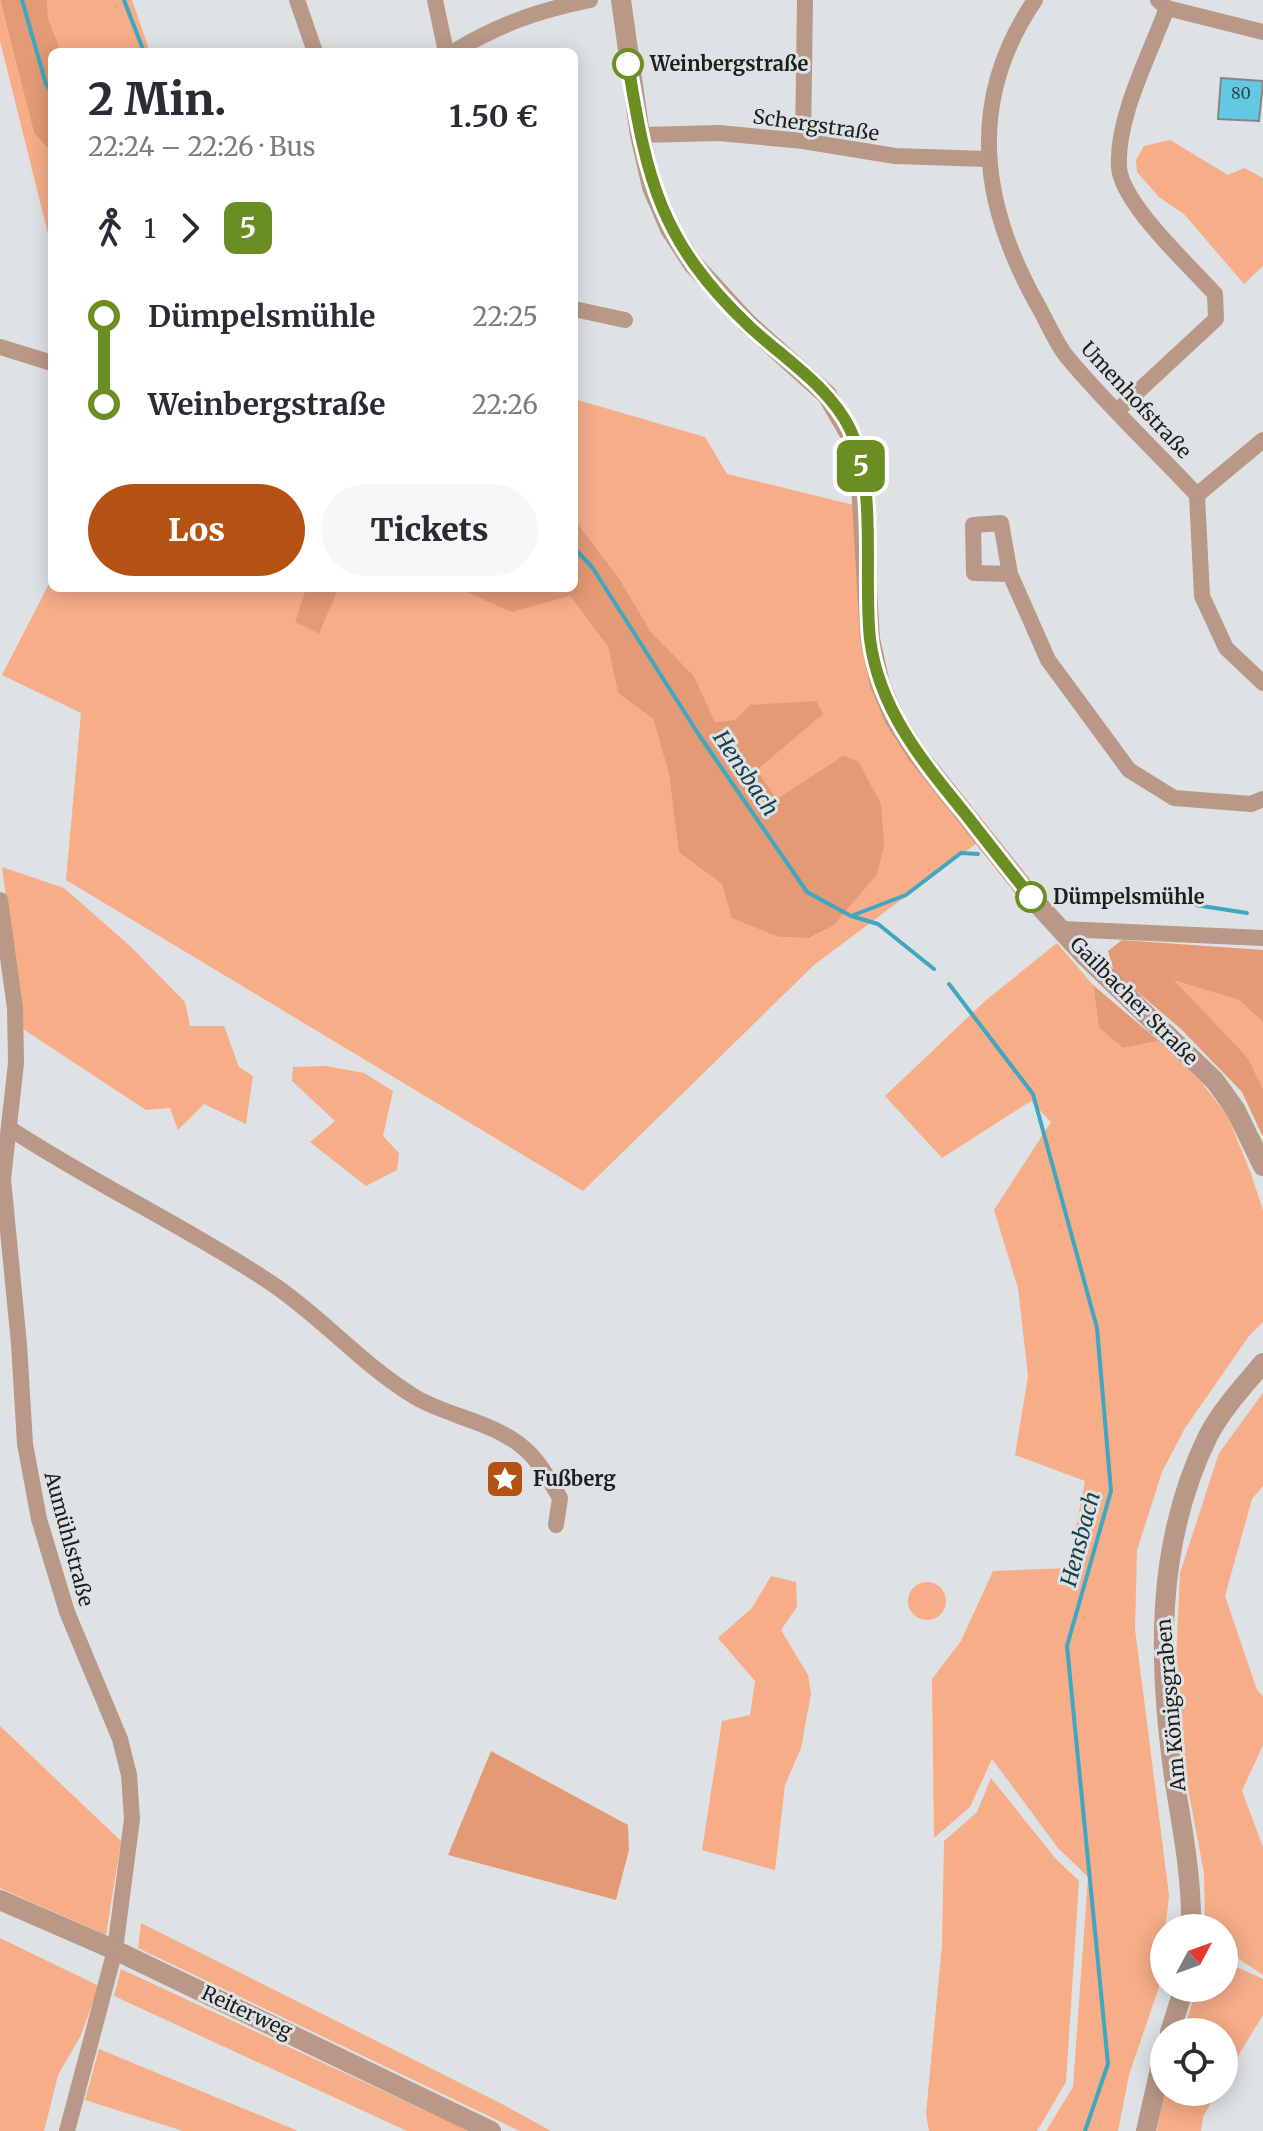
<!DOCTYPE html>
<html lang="de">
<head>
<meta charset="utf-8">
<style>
	:root { --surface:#fff; --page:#f7f7f7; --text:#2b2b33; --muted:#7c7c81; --accent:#b35212 }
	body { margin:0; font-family:Merriweather,serif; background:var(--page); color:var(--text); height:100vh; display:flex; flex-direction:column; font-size:30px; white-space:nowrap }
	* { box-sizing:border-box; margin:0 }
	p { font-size:26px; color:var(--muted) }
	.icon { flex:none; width:44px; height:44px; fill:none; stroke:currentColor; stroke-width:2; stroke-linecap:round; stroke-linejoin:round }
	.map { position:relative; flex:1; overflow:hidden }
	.drawer { position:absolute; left:48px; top:48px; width:530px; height:544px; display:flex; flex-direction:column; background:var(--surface); border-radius:12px; box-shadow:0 4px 20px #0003 }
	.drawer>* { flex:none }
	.badge { padding:0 16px; border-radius:12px; font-size:28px; line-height:52px }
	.needle { width:52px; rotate:49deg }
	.fabs { position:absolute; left:1150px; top:1914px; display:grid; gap:16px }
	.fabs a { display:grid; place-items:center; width:88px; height:88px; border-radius:50%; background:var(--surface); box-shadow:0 4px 20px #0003; font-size:40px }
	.map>.badge { position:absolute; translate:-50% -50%; box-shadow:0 0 0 4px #fff }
	.legs { display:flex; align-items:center; gap:12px; height:88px; padding:0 40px; font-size:26px }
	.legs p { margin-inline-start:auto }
	.head { display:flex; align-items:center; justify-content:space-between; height:136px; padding:0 40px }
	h1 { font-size:44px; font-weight:800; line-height:60px }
	.action { display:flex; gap:16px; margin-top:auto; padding:16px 40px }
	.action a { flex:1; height:92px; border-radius:48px; background:var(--accent); color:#fff; font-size:32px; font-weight:800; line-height:92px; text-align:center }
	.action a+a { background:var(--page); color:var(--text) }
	ul { padding:0 40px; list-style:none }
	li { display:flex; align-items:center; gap:28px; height:88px; font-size:30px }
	li i { display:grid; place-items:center; width:12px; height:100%; margin:0 10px; background:currentColor }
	li i::after { content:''; width:20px; height:20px; margin:-10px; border:6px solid; border-radius:50%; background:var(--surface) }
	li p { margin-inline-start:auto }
	li:first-child i { background:linear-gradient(#0000 50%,currentColor 0) }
	li:last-child i { background:linear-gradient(currentColor 50%,#0000 0) }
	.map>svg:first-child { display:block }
	.green { fill:#f6ad88 }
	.forest { fill:#e39a75 }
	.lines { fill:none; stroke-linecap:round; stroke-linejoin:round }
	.stream { stroke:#3fa7c1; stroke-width:4 }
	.building { fill:#63c8e3; stroke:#838687; stroke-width:2 }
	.minor { stroke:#b99888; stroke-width:16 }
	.tertiary { stroke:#b99888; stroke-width:20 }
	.line-1-casing { stroke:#fff; stroke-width:18 }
	.line-1 { stroke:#6b8e23; stroke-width:12 }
	.stop-1-dot { fill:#fff; stroke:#6b8e23; stroke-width:4 }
	.labels { text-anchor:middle; stroke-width:6; stroke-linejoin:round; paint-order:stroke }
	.number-label { font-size:16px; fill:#2e484f }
	.stop-label { font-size:20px; font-weight:bold; fill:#1d1e1e; stroke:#dfe2e4; text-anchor:start }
	.street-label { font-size:20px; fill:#1d1e1e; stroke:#dfe2e4 }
	.poi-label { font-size:20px; font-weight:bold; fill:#1d1e1e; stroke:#dfe2e4; text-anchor:start }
	.water-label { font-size:22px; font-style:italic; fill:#15424e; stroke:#dfe2e4 }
</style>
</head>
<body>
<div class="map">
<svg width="1263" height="2131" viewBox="0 0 1263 2131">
	<rect width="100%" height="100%" fill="#dfe2e4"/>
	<g class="green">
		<path d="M 47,0 L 132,0 L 150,52 L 61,52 L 48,18 Z"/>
		<path d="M 0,1 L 34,133 L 52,153 L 52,250 L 0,41 Z"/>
		<path d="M 1170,140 L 1228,175 L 1244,168 L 1263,178 L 1263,266 L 1244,284 L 1184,214 L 1159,197 L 1137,172 L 1136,160 L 1144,146 Z"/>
		<path d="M 574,399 L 705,437 L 727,474 L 858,506 L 883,713 L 977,843 L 814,965 L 583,1191 L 66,880 L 81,713 L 2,675 L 52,578 L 52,588 L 306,588 L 296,622 L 319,634 L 339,588 L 457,588 L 512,611 L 570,596 L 608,647 L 618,693 L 653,719 L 669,774 L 680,852 L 722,884 L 779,937 L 811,938 L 833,926 L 777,799 L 757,770 L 822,714 L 715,722 L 694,676 L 651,632 L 619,578 L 574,519 Z"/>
		<path d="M 2,867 L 64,888 L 130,946 L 185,1002 L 190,1026 L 224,1026 L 239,1067 L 253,1076 L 246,1124 L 204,1104 L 178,1130 L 170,1108 L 146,1110 L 23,1029 Z"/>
		<path d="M 1057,943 L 1093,985 L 1099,1028 L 1123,1048 L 1159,1041 L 1201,1082 L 1227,1115 L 1250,1171 L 1263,1210 L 1263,1322 L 1249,1336 L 1185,1428 L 1162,1472 L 1137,1550 L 1135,1629 L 1169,1895 L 1159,1987 L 1129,2075 L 1118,2131 L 1046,2131 L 1073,2087 L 1088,1877 L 1058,1848 L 992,1759 L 970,1807 L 934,1838 L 932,1679 L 961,1641 L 993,1571 L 1068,1568 L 1085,1481 L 1015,1455 L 1028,1376 L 1018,1288 L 994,1210 L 1051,1122 L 1031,1101 L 942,1158 L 885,1096 L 985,1001 Z"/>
		<path d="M 1173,979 L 1239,1000 L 1263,1022 L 1263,1089 L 1248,1058 Z"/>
		<path d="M 326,1066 L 364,1073 L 393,1091 L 383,1136 L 399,1153 L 397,1170 L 366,1186 L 310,1142 L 335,1121 L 292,1081 L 293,1067 Z"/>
		<path d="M 1263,1393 L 1263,1486 L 1252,1499 L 1225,1596 L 1257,1690 L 1263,1696 L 1263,1745 L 1242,1791 L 1263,1847 L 1263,1975 L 1224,1949 L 1224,1928 L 1205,1928 L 1204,1873 L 1186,1778 L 1176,1660 L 1180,1573 L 1219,1453 Z"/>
		<path d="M 771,1576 L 796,1582 L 797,1607 L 781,1630 L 808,1675 L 811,1694 L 801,1748 L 785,1785 L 775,1870 L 702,1850 L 722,1721 L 750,1715 L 755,1681 L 718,1638 L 752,1608 Z"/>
		<circle cx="927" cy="1601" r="19"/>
		<path d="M 0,1726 L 121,1841 L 106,1935 L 0,1888 Z"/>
		<path d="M 991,1778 L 1055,1858 L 1079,1881 L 1066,2082 L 1037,2131 L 929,2131 L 926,2114 L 942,1945 L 944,1841 L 977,1812 Z"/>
		<path d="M 141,1923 L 502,2104 L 551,2131 L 520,2131 L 138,1948 Z"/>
		<path d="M 0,1938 L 99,1986 L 81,2035 L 58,2075 L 44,2131 L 0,2131 Z"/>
		<path d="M 1224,1961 L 1263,1979 L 1263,2015 L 1224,2079 L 1224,2032 L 1183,2032 L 1197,1988 L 1224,1988 Z"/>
		<path d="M 121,1969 L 448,2121 L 468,2131 L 407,2131 L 114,1996 Z"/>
		<path d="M 99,2049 L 298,2131 L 183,2131 L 85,2100 Z"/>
		<path d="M 1164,2092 L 1217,2092 L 1203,2117 L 1201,2131 L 1157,2131 Z"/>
	</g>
	<g class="forest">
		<path d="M 0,0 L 47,0 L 48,18 L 61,52 L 52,52 L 52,153 L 34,133 Z"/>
		<path d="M 574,519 L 619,578 L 651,632 L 694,676 L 715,722 L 735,720 L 750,705 L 816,701 L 823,714 L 757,770 L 777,799 L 843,756 L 858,761 L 881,804 L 884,845 L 877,874 L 833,926 L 810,938 L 779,937 L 732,918 L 722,884 L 679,852 L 669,774 L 653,719 L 618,693 L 608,647 L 570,596 L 512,612 L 457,588 L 574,588 Z"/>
		<path d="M 306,588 L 339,588 L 319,634 L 295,622 Z"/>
		<path d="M 1122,940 L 1263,950 L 1263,1022 L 1239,1000 L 1174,980 L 1248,1058 L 1263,1089 L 1263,1137 L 1242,1092 L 1181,1029 L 1114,972 L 1108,951 Z"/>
		<path d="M 1093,985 L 1159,1041 L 1123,1048 L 1099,1028 Z"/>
		<path d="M 491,1751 L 628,1825 L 629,1850 L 616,1900 L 448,1855 Z"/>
	</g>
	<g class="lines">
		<g class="stream">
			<path d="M 22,0 L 46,84 L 52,93"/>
			<path d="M 124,0 L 144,52"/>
			<path d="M 574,548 L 592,567 L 699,735 L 807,892 L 851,916 L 878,924 L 934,969"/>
			<path d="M 1065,899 L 1112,892 L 1247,913"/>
			<path d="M 851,916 L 906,895 L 961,853 L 978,854"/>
			<path d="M 949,984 L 1033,1094 L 1097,1328 L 1111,1491 L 1067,1646 L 1108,2064 L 1085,2131"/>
		</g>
	</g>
	<path class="building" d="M 1221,78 L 1263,81 L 1259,121 L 1218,119 Z"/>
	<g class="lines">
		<g class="minor">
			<path d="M 297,0 L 315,52"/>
			<path d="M 435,0 L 446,52"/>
			<path d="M 1035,0 C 967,100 980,202 1037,304 C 1047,321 1055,342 1067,357 C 1107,405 1154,449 1197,495 L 1202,596 L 1226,648 L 1263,683"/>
			<path d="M 1158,0 L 1167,8 L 1263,32"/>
			<path d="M 453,52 C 500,24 537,11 590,0"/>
			<path d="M 640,135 L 719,133 L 803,141 L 895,156 L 987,159"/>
			<path d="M 803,141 L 805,0"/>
			<path d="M 574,309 L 625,320"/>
			<path d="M 0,347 L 52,363"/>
			<path d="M 1118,410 L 1216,319 L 1215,294 C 1190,266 1121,203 1119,167 C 1116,118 1150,54 1167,8"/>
			<path d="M 1197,495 L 1263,440"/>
			<path d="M 1010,574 L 974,573 L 973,525 L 1001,523 L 1010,574 L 1048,660 L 1129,770 L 1174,798 L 1251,804 L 1263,799"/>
			<path d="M 0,900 L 15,1008 L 16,1063 L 3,1179 L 19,1344 L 25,1444 L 39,1519 L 67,1612 L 120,1739 L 129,1775 L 132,1819 L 115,1950 L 67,2131"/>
			<path d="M 1062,929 L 1263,938"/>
			<path d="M 9,1128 C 94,1184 187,1227 271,1283 C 322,1317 362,1365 415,1397 C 449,1417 495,1422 525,1449 C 540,1462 550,1481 560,1498 L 556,1525"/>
		</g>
		<g class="tertiary">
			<path d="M 621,0 L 640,135 L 652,187 L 670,229 L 693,264 L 747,323 L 827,395 L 859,450 L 870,639 L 880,684 L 895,719 L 918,755 L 1031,897 L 1084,955 L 1215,1081 L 1235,1109 L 1263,1166"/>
			<path d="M 0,1900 L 115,1950 L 491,2131"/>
			<path d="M 1191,1928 C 1192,1876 1182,1828 1174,1777 C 1158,1661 1155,1544 1208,1436 C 1222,1409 1243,1387 1263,1363"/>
			<path d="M 1170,2032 L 1184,1988"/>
			<path d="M 1146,2131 L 1164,2051"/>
		</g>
	</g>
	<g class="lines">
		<defs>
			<path id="line-1" d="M 628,64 C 647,181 660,241 749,326 C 783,358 829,386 850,429 C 878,489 863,573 870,639 C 879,710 923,762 967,816 C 988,843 1009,870 1031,897"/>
		</defs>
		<use href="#line-1" class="line-1-casing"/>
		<use href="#line-1" class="line-1"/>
	</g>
	<defs>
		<symbol id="sight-square" viewBox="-11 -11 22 22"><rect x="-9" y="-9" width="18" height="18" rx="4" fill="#b35212" stroke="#dfe2e4"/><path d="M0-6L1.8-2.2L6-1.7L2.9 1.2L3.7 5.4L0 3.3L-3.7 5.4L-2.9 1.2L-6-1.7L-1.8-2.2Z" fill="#fff"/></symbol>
	</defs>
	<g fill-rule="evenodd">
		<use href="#sight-square" x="483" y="1457" width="44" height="44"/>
	</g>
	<g class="stop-1-dot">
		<circle cx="628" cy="64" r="14"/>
		<circle cx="1031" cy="897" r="14"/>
	</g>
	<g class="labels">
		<g class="number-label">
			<text x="1241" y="99">80</text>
		</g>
		<g class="stop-label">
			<text x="650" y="71">Weinbergstraße</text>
			<text x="1053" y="904">Dümpelsmühle</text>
		</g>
		<g class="street-label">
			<text transform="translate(816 125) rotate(8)" y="7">Schergstraße</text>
			<text transform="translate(1136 400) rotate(47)" y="7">Umenhofstraße</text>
			<text transform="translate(1134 1001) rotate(45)" y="7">Gailbacher Straße</text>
			<text transform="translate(69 1539) rotate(75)" y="7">Aumühlstraße</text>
			<text transform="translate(1171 1705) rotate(-95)" y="7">Am Königsgraben</text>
			<text transform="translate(247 2012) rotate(25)" y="7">Reiterweg</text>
		</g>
		<g class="poi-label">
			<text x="533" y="1486">Fußberg</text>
		</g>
		<g class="water-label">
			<text transform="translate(746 773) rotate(56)" y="8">Hensbach</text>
			<text transform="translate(1080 1539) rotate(-75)" y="8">Hensbach</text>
		</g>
	</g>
</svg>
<div class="fabs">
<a><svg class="needle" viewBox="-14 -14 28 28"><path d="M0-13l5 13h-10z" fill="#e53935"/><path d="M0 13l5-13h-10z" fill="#7c7c81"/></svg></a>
<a><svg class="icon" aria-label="locate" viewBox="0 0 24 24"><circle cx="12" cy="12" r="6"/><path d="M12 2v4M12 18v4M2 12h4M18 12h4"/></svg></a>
</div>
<b class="badge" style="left:861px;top:466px;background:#6b8e23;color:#fff">5</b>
<section class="drawer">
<div class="head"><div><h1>2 Min.</h1><p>22:24 – 22:26 · Bus</p></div><b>1.50 €</b></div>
<div class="legs"><svg class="icon" aria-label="walk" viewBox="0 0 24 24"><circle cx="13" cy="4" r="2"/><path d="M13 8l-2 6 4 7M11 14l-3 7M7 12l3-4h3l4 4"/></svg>1<svg class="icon" aria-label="forward" viewBox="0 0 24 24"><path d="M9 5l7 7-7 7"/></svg><b class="badge" style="background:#6b8e23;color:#fff">5</b></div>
<ul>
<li><i style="color:#6b8e23"></i><b>Dümpelsmühle</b><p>22:25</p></li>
<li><i style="color:#6b8e23"></i><b>Weinbergstraße</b><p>22:26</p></li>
</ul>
<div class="action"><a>Los</a><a>Tickets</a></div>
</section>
</div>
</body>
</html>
